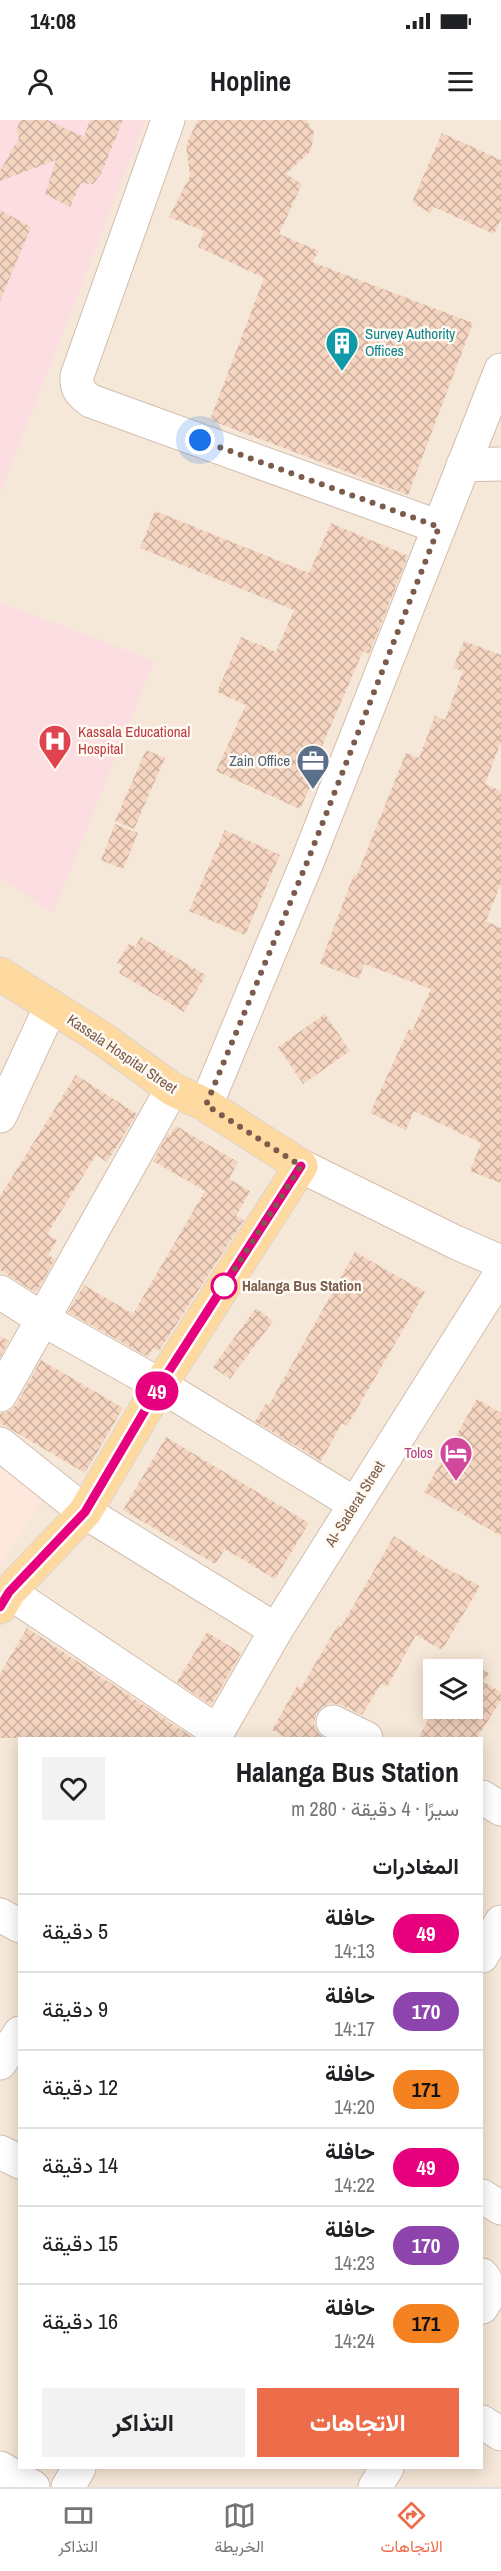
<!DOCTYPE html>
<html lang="ar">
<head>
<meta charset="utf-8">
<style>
	:root { --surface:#fff; --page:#f2f2f2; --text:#202124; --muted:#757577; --line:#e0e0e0; --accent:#ed6c49 }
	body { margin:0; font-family:"Archivo Narrow",Vazirmatn,sans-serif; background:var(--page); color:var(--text); direction:rtl; height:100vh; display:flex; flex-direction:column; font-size:22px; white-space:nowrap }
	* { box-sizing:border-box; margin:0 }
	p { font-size:20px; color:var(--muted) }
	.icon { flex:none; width:33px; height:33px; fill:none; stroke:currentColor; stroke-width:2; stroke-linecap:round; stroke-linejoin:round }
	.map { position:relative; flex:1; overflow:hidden; direction:ltr }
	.drawer { position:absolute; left:18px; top:1617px; width:465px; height:732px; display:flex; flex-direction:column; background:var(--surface); border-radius:0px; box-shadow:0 3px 15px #0003; direction:rtl }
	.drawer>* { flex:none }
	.badge { padding:0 12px; border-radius:20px; font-size:21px; line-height:39px }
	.controls { position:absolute; left:423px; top:1539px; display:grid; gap:12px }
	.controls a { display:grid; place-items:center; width:60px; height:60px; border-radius:0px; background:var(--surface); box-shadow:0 3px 15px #0003; font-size:30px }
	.you { position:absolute; width:30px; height:30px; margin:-15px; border:4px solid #fff; border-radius:50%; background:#1a73e8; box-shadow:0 0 0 9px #1a73e833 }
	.map>.badge { position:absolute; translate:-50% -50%; box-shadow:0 0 0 3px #fff }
	h2 { padding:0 24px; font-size:22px; line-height:54px }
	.round { display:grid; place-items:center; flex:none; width:63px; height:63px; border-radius:0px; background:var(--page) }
	.headline { display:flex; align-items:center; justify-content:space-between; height:102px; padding:0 24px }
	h1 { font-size:28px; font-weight:700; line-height:45px }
	.action { display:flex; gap:12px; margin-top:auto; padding:12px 24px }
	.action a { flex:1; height:69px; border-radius:0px; background:var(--accent); color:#fff; font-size:24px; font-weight:700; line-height:69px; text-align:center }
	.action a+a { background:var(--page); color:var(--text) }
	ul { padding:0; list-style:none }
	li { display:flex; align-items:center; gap:18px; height:78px; padding:0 24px; border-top:2px solid var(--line) }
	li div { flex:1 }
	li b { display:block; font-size:22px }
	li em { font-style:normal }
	li .badge { min-width:66px; font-weight:700; text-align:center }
	.status { display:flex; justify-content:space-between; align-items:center; height:42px; padding:0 30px; background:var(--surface); direction:ltr }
	.status svg { height:16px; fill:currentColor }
	header { display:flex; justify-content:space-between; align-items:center; height:78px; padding:0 24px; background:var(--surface); font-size:27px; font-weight:700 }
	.tabs { display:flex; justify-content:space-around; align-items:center; height:84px; border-top:2px solid var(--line); background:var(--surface); font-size:16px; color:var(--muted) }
	.tabs a { display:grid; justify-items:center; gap:3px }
	.tabs .selected { color:var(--accent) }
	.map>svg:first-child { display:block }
	.residential { fill:#f6e8d8; fill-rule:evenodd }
	.commercial { fill:#fee7dd }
	.medical { fill:#fcdde1 }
	.building { fill:url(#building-cross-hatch) }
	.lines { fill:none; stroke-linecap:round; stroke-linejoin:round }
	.minor-casing { stroke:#d2bdae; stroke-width:35 }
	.major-casing { stroke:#ddd4d0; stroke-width:35 }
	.minor { stroke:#fff; stroke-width:33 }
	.major { stroke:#ffdaa0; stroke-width:33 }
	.line-casing { stroke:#fff; stroke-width:14 }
	.line { stroke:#e6007e; stroke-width:9 }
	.walk { stroke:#7b5b4b; stroke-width:6; stroke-dasharray:0 10.8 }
	.stop-dot { fill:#fff; stroke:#e6007e; stroke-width:3 }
	.labels { text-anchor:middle; stroke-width:5; stroke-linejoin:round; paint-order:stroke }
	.culture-label { font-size:15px; fill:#0d838f; stroke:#fffaf2; text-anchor:start }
	.health-label { font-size:15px; fill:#be3a42; stroke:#fffaf2; text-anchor:start }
	.service-label { font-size:15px; fill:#4e5e75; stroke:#fffaf2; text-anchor:end }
	.street-label { font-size:15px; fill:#7b5b4b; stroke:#fffaf2 }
	.stop-label { font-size:15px; font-weight:bold; fill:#7b5b4b; stroke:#fffaf2; text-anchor:start }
	.hotel-label { font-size:15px; fill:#b23c85; stroke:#fffaf2; text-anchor:end }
</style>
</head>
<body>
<div class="status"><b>14:08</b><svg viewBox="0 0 49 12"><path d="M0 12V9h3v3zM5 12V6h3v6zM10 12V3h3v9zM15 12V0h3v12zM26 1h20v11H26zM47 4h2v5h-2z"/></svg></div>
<header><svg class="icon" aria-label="menu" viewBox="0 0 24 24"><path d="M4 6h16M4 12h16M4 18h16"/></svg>Hopline<svg class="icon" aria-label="person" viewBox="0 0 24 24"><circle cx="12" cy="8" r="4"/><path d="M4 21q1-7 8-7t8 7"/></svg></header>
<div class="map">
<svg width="501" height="2367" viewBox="0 0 501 2367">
	<defs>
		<pattern id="building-cross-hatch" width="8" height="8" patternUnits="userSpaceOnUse" patternTransform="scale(1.5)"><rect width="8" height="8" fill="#f5d4c0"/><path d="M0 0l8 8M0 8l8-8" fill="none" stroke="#cbaf9e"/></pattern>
	</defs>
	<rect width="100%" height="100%" fill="#fef6ea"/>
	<path class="residential" d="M 0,0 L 501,0 L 501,2367 L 0,2367 ZM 434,1550 L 472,1550 L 472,1588 L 434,1588 ZM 20,1618 L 482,1618 L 482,2348 L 20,2348 Z"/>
	<path class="commercial" d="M 0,1330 L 53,1362 L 0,1446 Z"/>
	<g class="medical">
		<path d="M 0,0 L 146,0 L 0,373 Z"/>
		<path d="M 0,482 L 154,541 L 53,793 L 0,758 Z"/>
	</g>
	<g class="building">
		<path d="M 21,0 L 47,0 L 84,17 L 90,0 L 123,0 L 101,54 L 93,64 L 81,63 L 70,87 L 45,74 L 56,40 L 0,61 L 0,51 L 19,18 L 16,10 Z"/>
		<path d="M 198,0 L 306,0 L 314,12 L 311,31 L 286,54 L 302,64 L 279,114 L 319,131 L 312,142 L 473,203 L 408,375 L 210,300 L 264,158 L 198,127 L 204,111 L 169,97 L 190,56 L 186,25 Z"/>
		<path d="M 442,13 L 501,40 L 501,99 L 494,114 L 434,87 L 430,93 L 412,82 Z"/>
		<path d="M 0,90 L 31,107 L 0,181 Z"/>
		<path d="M 155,391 L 309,453 L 331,403 L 408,436 L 369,534 L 363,531 L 320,631 L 325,634 L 300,689 L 216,651 L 246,585 L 217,572 L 241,517 L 276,532 L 294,490 L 140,428 Z"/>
		<path d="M 464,521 L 501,535 L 501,622 L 485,664 L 501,671 L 501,763 L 486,801 L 501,808 L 501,1063 L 470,1051 L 481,1023 L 414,991 L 406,1010 L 370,993 L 409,909 L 412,911 L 431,869 L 364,844 L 359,859 L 320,844 L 354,754 L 357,755 L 406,633 L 419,638 L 435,596 L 445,600 L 463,551 L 453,548 Z"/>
		<path d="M 146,630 L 165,638 L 134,709 L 115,701 Z"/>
		<path d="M 115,704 L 138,713 L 123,749 L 101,740 Z"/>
		<path d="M 225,710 L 280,735 L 245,815 L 189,791 Z"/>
		<path d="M 141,817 L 206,855 L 184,892 L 119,853 L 123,846 L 117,843 L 129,824 L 135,827 Z"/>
		<path d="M 325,894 L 350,931 L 303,964 L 278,927 Z"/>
		<path d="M 76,955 L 137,994 L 107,1042 L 96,1035 L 47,1114 L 57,1120 L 48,1135 L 55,1139 L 36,1173 L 0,1150 L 0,1076 Z"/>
		<path d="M 176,1006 L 238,1042 L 229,1059 L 250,1071 L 236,1096 L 244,1100 L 159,1231 L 153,1228 L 148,1237 L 68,1192 L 84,1165 L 133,1194 L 205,1071 L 153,1041 L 168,1014 L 170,1015 Z"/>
		<path d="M 355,1132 L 425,1172 L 347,1306 L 342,1303 L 321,1341 L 255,1301 L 266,1283 L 269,1285 Z"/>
		<path d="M 256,1188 L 273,1201 L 230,1259 L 213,1247 Z"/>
		<path d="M 0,1216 L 9,1221 L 0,1237 Z"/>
		<path d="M 41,1240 L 123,1288 L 85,1353 L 0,1303 L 0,1294 L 9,1291 L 16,1285 Z"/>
		<path d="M 477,1279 L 501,1293 L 501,1416 L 424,1372 Z"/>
		<path d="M 166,1317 L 309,1403 L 275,1459 L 225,1429 L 215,1444 L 123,1390 Z"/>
		<path d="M 394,1416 L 438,1444 L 480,1466 L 442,1530 L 416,1515 L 387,1567 L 381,1564 L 362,1595 L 341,1585 L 331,1583 L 322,1587 L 316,1594 L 314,1604 L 318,1613 L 324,1618 L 287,1618 L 272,1610 L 297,1566 L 301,1568 L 338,1505 L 341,1507 Z"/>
		<path d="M 27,1508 L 192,1617 L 191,1618 L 0,1618 L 0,1554 Z"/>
		<path d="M 207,1512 L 241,1533 L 211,1585 L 177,1562 Z"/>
		<path d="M 462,1538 L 489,1553 L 484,1562 L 501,1572 L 501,1580 L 477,1618 L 418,1618 L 435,1588 L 472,1588 L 472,1550 L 455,1550 Z"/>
	</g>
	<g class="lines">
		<defs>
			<g id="minor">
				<path d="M 168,0 L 77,256 C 76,269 81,274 91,281 L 439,407"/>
				<path d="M 463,345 L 501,344"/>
				<path d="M 206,985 L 308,740 L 501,250"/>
				<path d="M 0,996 L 51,886"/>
				<path d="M 301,1046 L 455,1122 L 501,1142"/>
				<path d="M 0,1172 L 44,1200 L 160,1265 L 355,1384"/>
				<path d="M 0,1275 L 172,969"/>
				<path d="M 0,1324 L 85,1392 L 276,1510"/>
				<path d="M 9,1472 L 218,1612"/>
				<path d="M 333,1602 L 366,1618"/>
				<path d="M 214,1618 L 276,1510 L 501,1153"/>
				<path d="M 482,1677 L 501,1689"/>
				<path d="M 0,1795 L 20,1806"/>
				<path d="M 482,1836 L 501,1802"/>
				<path d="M 0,1943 L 20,1913"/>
				<path d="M 0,2032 L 20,2042"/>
				<path d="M 482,2076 L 501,2088"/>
				<path d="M 482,2155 L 485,2159 L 489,2175 L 482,2187"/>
				<path d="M 482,2302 L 501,2314"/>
				<path d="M 0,2348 L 33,2367"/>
				<path d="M 68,2367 L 79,2348"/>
				<path d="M 375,2367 L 387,2348"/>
			</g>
			<path id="major" d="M 0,854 L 103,919 L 172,969 L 206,985 L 301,1046 L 160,1265 L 85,1392 L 9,1472 L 0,1487"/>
		</defs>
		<use href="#minor" class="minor-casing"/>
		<use href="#major" class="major-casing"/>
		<use href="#minor" class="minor"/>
		<use href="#major" class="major"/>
	</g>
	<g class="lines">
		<defs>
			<path id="line" d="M 0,1487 L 9,1472 L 85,1392 L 160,1265 L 301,1046"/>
		</defs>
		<use href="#line" class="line-casing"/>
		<use href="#line" class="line"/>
		<path class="walk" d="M 200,320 L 439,407 L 308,740 L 206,985 L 301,1046 L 224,1166"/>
	</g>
	<defs>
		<symbol id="building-pin" viewBox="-11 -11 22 30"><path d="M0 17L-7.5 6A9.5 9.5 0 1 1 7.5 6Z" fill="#0f9aa8" stroke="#fffaf2"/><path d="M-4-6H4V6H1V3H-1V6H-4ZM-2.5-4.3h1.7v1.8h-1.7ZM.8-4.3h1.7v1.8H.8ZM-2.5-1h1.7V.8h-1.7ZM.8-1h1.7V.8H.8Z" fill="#fff"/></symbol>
		<symbol id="hospital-pin" viewBox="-11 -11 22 30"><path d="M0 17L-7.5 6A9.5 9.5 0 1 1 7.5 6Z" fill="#e0444e" stroke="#fffaf2"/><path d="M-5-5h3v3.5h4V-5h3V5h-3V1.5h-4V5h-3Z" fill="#fff"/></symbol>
		<symbol id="office-pin" viewBox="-11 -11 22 30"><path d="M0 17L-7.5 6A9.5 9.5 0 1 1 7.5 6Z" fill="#5c6f8a" stroke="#fffaf2"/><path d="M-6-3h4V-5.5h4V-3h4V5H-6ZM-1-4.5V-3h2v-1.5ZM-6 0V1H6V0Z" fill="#fff"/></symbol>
		<symbol id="hotel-pin" viewBox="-11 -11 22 30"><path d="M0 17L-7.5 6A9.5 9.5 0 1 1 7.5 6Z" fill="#d1479c" stroke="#fffaf2"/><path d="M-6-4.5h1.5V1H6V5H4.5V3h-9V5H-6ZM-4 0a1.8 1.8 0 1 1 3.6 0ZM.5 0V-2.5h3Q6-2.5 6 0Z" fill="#fff"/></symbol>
	</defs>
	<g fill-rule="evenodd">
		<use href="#building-pin" x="323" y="204" width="38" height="52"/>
		<use href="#hospital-pin" x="36" y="602" width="38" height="52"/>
		<use href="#office-pin" x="294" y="622" width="38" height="52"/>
		<use href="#hotel-pin" x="437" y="1314" width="38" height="52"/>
	</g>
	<circle class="stop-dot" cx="224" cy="1166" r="12"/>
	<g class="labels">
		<g class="culture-label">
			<text x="365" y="219">Survey Authority<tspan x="365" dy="17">Offices</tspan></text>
		</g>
		<g class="health-label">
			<text x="78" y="617">Kassala Educational<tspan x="78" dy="17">Hospital</tspan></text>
		</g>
		<g class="service-label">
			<text x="290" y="646">Zain Office</text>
		</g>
		<g class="street-label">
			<text transform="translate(122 934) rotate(34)" y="5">Kassala Hospital Street</text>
			<text transform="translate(355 1384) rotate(-58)" y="5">Al- Saderat Street</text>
		</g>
		<g class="stop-label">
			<text x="242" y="1171">Halanga Bus Station</text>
		</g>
		<g class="hotel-label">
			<text x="433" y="1338">Tolos</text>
		</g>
	</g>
</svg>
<div class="controls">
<a><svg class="icon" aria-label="layers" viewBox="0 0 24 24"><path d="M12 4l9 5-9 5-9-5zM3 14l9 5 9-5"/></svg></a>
</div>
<div class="you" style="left:200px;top:320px"></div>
<b class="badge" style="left:157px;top:1271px;background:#e6007e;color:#fff">49</b>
<section class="drawer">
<div class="headline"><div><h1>Halanga Bus Station</h1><p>سيرًا · 4 دقيقة · 280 m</p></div><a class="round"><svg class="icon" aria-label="heart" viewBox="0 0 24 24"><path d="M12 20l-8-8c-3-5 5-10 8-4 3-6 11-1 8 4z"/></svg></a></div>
<h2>المغادرات</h2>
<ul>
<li><span class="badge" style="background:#e6007e;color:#fff">49</span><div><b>حافلة</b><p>14:13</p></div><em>5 دقيقة</em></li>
<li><span class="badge" style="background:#8e44ad;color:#fff">170</span><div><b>حافلة</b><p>14:17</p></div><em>9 دقيقة</em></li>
<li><span class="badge" style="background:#f58220;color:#111">171</span><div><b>حافلة</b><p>14:20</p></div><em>12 دقيقة</em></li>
<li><span class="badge" style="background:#e6007e;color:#fff">49</span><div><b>حافلة</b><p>14:22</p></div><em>14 دقيقة</em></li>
<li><span class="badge" style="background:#8e44ad;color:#fff">170</span><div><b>حافلة</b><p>14:23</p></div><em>15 دقيقة</em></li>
<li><span class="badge" style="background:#f58220;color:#111">171</span><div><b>حافلة</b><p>14:24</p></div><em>16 دقيقة</em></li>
</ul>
<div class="action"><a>الاتجاهات</a><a>التذاكر</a></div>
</section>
</div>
<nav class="tabs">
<a class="selected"><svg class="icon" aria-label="directions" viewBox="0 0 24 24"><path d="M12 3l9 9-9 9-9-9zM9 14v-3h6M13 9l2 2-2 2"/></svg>الاتجاهات</a>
<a><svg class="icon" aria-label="map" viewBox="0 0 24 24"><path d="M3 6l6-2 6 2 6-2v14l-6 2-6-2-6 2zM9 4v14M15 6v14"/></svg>الخريطة</a>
<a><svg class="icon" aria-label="tickets" viewBox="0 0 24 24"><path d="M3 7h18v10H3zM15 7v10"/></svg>التذاكر</a>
</nav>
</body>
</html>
